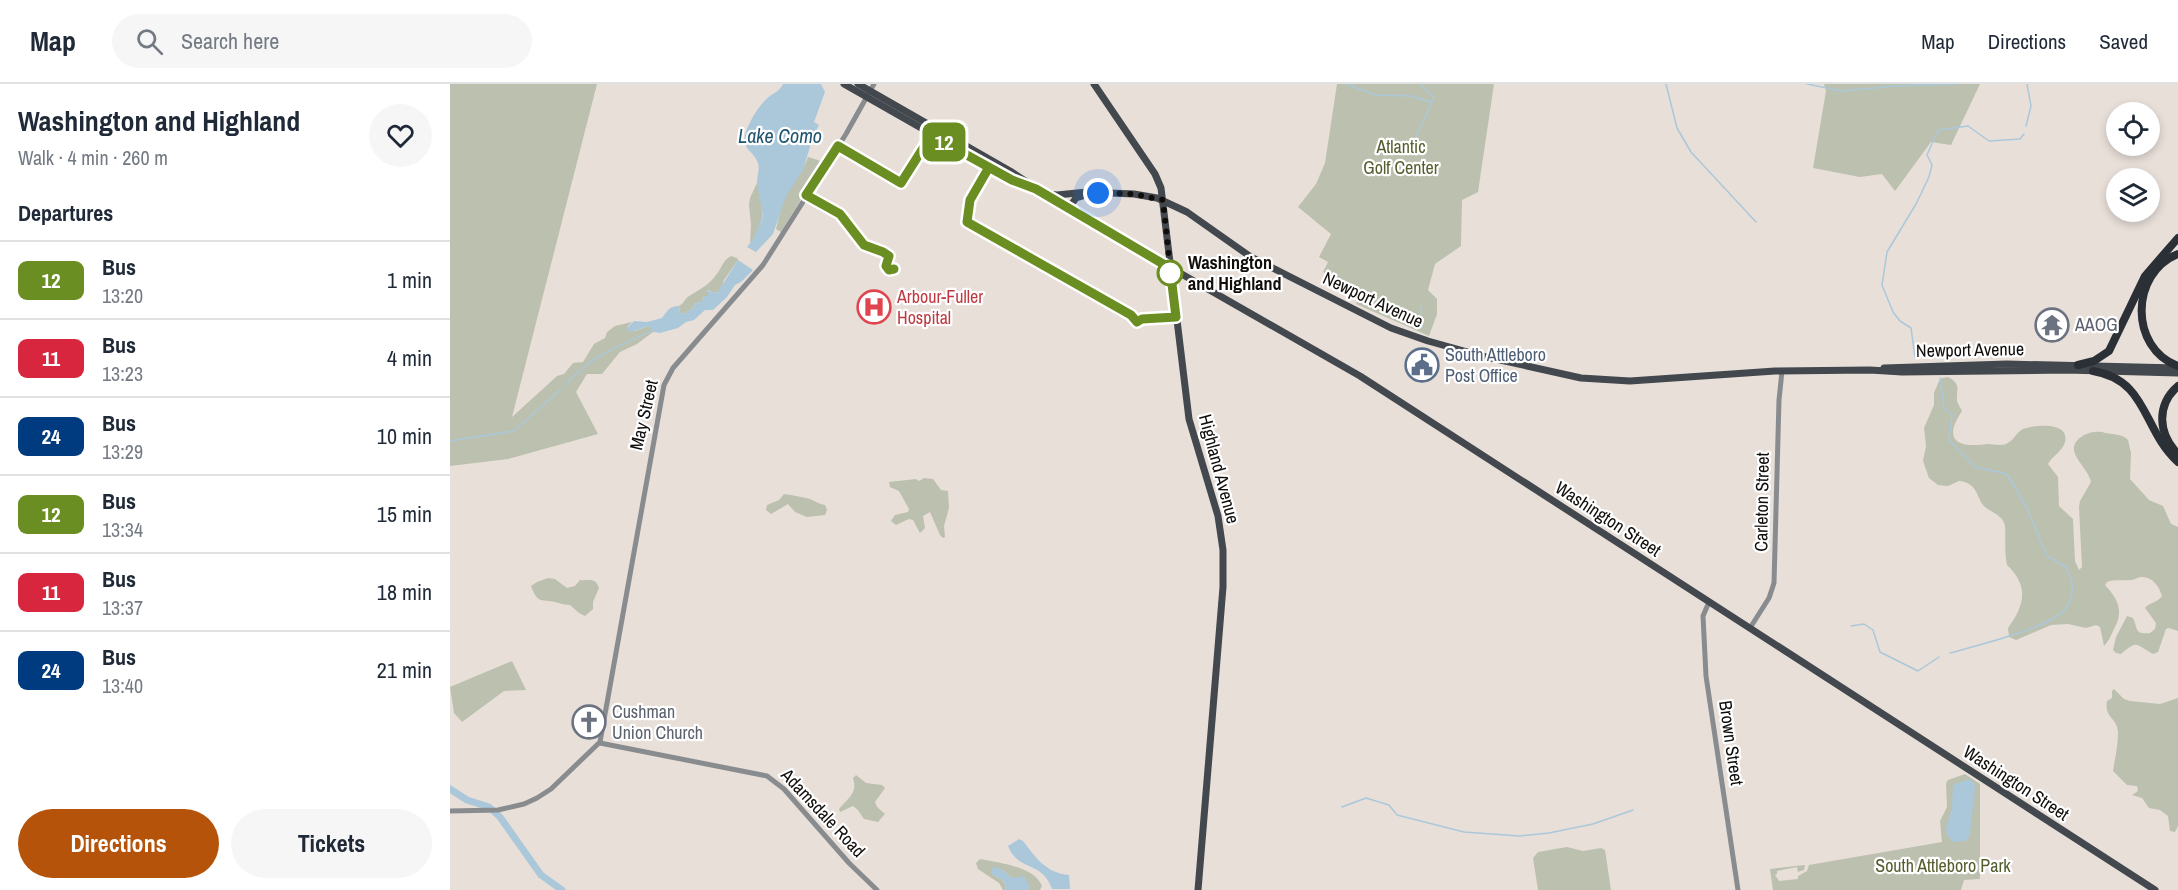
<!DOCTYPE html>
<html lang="en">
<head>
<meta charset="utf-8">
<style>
	:root { --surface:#fff; --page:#f6f6f7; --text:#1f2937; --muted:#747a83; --line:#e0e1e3; --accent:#b45309 }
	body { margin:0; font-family:"Archivo Narrow",sans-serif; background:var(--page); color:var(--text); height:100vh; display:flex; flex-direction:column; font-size:22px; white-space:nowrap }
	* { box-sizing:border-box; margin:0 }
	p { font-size:20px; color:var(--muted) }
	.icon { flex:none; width:33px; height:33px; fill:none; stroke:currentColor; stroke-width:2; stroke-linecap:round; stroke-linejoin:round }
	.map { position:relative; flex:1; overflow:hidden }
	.details { display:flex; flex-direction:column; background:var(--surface); width:450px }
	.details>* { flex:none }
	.badge { padding:0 12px; border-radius:9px; font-size:21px; line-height:39px }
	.buttons { position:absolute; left:1656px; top:18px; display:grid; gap:12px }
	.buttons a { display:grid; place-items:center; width:54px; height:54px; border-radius:50%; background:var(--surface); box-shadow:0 3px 9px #0003; font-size:30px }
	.you { position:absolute; width:30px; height:30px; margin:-15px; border:4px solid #fff; border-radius:50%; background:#1a73e8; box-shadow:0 0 0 9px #1a73e833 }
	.map>.badge { position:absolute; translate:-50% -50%; box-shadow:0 0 0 3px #fff }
	h2 { padding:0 18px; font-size:22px; line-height:54px }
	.round { display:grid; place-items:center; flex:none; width:63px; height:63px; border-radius:32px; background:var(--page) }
	.summary { display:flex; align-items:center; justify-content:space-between; height:102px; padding:0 18px }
	h1 { font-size:28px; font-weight:700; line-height:45px }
	.action { display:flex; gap:12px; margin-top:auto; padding:12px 18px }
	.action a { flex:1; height:69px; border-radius:36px; background:var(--accent); color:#fff; font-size:24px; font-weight:700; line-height:69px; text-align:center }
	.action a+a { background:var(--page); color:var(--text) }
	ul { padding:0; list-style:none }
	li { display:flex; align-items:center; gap:18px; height:78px; padding:0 18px; border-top:2px solid var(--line) }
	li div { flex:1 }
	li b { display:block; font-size:22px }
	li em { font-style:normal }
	li .badge { min-width:66px; font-weight:700; text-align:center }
	header { display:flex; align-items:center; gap:36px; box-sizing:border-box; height:84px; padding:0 30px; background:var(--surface); border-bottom:2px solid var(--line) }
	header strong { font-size:28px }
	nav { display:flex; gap:33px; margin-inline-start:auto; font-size:21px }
	.search { width:420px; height:54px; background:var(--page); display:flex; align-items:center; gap:15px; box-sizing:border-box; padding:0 21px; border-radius:33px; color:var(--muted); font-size:22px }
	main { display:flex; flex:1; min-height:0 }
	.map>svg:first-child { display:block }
	.green { fill:#bcc0ae }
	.water { fill:#abc8da }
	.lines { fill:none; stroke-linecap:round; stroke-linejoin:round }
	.stream { stroke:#abc8da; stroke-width:1.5 }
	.river { stroke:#abc8da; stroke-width:7 }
	.tertiary { stroke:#898c8f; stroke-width:5 }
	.primary { stroke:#42484d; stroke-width:7 }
	.motorway { stroke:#2a3036; stroke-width:8 }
	.line-casing { stroke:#fff; stroke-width:14 }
	.line { stroke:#6b8e23; stroke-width:9 }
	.walk { stroke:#100d0b; stroke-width:6; stroke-dasharray:0 10.8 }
	.stop-dot { fill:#fff; stroke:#6b8e23; stroke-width:3 }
	.labels { text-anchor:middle; stroke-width:4.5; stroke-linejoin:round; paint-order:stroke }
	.park-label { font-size:18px; fill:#545d2e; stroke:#fff }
	.stop-label { font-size:18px; font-weight:bold; fill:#100d0b; stroke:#fff; text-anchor:start }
	.health-label { font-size:18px; fill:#be3a42; stroke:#fff; text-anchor:start }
	.street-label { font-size:18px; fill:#100d0b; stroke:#fff }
	.worship-label { font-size:18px; fill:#5b616d; stroke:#fff; text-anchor:start }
	.service-label { font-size:18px; fill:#4e5e75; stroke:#fff; text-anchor:start }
	.water-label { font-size:20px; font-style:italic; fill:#20546f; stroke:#fff }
</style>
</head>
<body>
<header>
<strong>Map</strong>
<div class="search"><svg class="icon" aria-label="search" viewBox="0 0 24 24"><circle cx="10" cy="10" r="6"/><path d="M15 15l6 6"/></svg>Search here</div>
<nav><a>Map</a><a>Directions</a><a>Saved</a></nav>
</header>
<main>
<section class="details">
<div class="summary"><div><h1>Washington and Highland</h1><p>Walk · 4 min · 260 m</p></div><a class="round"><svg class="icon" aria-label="heart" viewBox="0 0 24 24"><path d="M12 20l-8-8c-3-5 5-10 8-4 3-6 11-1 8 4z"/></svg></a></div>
<h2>Departures</h2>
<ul>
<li><span class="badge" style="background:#6b8e23;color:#fff">12</span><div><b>Bus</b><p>13:20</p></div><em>1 min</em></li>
<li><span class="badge" style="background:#d7263d;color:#fff">11</span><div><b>Bus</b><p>13:23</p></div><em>4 min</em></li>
<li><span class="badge" style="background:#003b80;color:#fff">24</span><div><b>Bus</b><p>13:29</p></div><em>10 min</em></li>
<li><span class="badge" style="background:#6b8e23;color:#fff">12</span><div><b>Bus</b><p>13:34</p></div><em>15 min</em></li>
<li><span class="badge" style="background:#d7263d;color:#fff">11</span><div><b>Bus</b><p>13:37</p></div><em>18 min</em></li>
<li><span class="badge" style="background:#003b80;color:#fff">24</span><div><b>Bus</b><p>13:40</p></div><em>21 min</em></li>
</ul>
<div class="action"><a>Directions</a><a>Tickets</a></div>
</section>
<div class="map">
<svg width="1728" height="806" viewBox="0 0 1728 806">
	<rect width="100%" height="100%" fill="#e8dfd9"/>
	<g class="green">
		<path d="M 0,0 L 147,0 L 62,333 L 107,292 L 114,290 L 123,279 L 133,278 L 144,260 L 155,254 L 157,248 L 165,242 L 182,238 L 177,243 L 185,247 L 199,242 L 201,243 L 203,248 L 187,260 L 170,268 L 152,290 L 137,290 L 126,308 L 148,350 L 58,375 L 0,382 Z"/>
		<path d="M 887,0 L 1044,0 L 1028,108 L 1012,116 L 1011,162 L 985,180 L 978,206 L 987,215 L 987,230 L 979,252 L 906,220 L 911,209 L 873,188 L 878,178 L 869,173 L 881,150 L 848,123 L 866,100 L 875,79 Z"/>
		<path d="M 1374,0 L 1530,0 L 1501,61 L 1481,58 L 1445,107 L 1432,90 L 1410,93 L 1363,84 L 1376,7 Z"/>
		<path d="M 358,73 L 374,78 L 331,148 L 326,145 C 329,134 331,122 336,111 C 343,98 353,88 358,73 Z"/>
		<path d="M 307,99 C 312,118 318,145 300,159 L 301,141 L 299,121 L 300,114 Z"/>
		<path d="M 281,172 L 287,174 L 288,176 L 274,196 L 270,207 L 265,209 L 258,206 L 258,212 L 253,213 L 252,218 L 245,219 L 243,224 L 234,230 L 230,229 L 229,222 C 234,220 234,215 239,212 C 249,206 259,201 266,191 C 272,184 272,177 281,172 Z"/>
		<path d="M 1498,293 C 1512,300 1506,306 1507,317 C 1508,321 1511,324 1512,327 C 1492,357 1508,364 1538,360 C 1543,360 1551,362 1556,360 C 1564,357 1566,348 1573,345 C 1584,341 1620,337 1615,358 C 1613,367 1602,372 1598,380 L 1608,393 L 1609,422 L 1623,435 L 1625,477 L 1629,486 L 1632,483 L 1629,423 L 1630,417 L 1641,398 C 1638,381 1609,366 1634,351 C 1640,348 1646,347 1652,348 C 1661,351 1672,349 1678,356 L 1681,369 L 1680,395 L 1699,416 L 1713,422 L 1721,440 L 1728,443 L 1728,547 L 1719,544 L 1716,545 L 1708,568 L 1703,570 C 1685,561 1689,555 1671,570 L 1666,569 L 1663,566 L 1666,553 L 1677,532 L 1683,534 C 1688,544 1684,551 1700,549 L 1705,545 L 1706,539 L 1695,524 C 1700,518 1707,519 1712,512 C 1709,502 1702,492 1691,493 C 1688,493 1685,496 1681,496 C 1673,497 1665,495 1657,498 L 1655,501 C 1668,515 1674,527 1664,545 C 1661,551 1659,557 1654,562 L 1650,543 L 1646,541 L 1636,544 L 1618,540 L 1601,541 L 1566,556 L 1559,553 L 1558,544 C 1575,521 1579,502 1557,481 C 1554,468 1556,455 1555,442 C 1553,431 1542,429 1535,423 C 1526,415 1529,399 1509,397 L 1498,402 L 1488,401 L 1479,394 L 1473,377 L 1476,362 L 1474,344 L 1484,321 L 1484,309 L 1489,297 L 1492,294 Z"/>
		<path d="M 474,394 L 483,395 L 491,406 L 498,407 L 499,424 L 494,442 L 495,453 L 493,454 L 490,451 L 480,428 L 473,432 L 475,444 L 470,449 L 463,436 L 459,435 L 446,441 L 441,437 L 445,431 L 458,428 L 459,425 L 449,407 L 440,403 L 439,398 L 466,395 L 469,397 Z"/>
		<path d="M 334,410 C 343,411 352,413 360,415 C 365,417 369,420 375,421 L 377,426 L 375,431 L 357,433 L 345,428 L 338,420 L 321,430 L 316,426 L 317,421 L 329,416 Z"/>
		<path d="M 98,494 L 105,495 L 117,504 L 125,502 L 130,496 C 140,497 145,493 149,504 L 143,518 L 143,525 L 135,532 L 129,529 L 120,521 C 114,521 110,519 105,518 C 90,515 88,520 81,502 L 87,498 Z"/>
		<path d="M 62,577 L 76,606 L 54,607 L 12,638 L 4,629 L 0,603 Z"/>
		<path d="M 1664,605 L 1674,615 L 1680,617 L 1710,620 L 1728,614 L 1728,742 L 1725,748 L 1720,747 L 1718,732 L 1710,726 L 1699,724 L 1692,714 L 1682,711 L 1688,707 L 1687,702 L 1677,701 L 1663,687 C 1665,674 1668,662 1668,648 C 1667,633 1654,634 1657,617 L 1662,614 L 1662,607 Z"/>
		<path d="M 1515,690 L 1530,700 L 1530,795 L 1514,796 L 1511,806 L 1323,806 L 1320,785 L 1355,781 L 1354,786 L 1348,788 L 1347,783 L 1327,787 L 1327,790 L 1325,791 L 1329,797 L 1348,795 L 1348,792 L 1357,787 L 1359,781 L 1492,758 L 1490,737 L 1497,723 L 1496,699 L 1498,696 Z"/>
		<path d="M 406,691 L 416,699 L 432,701 L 435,704 L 425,718 L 427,723 L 435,730 L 428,738 L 414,735 L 408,726 L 403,722 L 390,728 L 389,725 C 398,714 408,709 403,694 Z"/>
		<path d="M 1117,763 L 1133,767 L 1151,764 L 1155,766 L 1161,806 L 1088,806 L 1083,774 L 1088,768 Z"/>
		<path d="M 530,775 C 549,779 584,782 592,802 L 590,806 L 578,806 L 580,803 L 562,794 L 553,786 L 542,790 L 552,796 L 556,801 L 555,806 L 553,806 L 549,799 L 528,785 L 526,779 Z"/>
	</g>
	<g class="water">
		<path d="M 333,0 L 371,0 L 375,8 L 364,38 L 369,41 L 363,53 L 353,86 L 336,112 L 323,150 L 306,168 L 297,163 C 322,133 310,130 307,98 C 307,91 310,85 308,79 C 304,67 292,66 295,51 C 298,39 309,20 320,12 C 325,8 330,7 333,0 Z"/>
		<path d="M 288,176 L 303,186 L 291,198 L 285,201 L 277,213 L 263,226 L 255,226 L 244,236 L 236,238 L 228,244 L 210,249 L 203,248 L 199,242 L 181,248 L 176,245 L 184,237 L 197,238 L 212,234 C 217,227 219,222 229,222 L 230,229 L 234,230 L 243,224 L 245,219 L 251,218 L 254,212 L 258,212 L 258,209 L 255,206 L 267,209 Z"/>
		<path d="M 1519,695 L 1524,699 L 1525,704 L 1520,750 C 1517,761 1511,756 1503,758 L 1498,752 L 1496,746 L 1502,723 L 1503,701 Z"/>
		<path d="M 569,755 L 573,757 C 586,774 596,789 619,791 L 620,805 L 602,805 C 592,776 568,788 558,762 Z"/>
		<path d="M 544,783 L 553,786 L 562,794 L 574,792 L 580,803 L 578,806 L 555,806 L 556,801 L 552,796 L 542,790 L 541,785 Z"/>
	</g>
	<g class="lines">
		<g class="stream">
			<path d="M 896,0 L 926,11 L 961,12 L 981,18"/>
			<path d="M 1216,0 L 1227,44 L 1241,68 L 1306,138"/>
			<path d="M 1357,0 L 1392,7 L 1445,2 L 1506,0"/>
			<path d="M 1576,42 L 1581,22 L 1577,0"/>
			<path d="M 969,68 L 967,51 L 984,13 L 970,0"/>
			<path d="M 304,157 L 312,134"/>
			<path d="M 971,223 L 972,243"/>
			<path d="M 1465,273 L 1461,244 L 1450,237 L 1443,228 L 1432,201 L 1437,168 L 1466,120 L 1479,93 L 1482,81 L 1477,71 L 1488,46 L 1518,42 L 1539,57 L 1570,55 L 1574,50"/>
			<path d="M 1490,294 L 1494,323 L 1502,331 L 1499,356 L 1525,383 L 1557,390 L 1577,424 L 1597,472 L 1616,483 C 1622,497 1626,509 1617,523 C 1605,543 1525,562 1500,569"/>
			<path d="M 115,301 C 138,274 169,261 202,247"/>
			<path d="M 0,357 L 64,347 L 111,305"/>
			<path d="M 1401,542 L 1414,540 L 1423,546 L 1430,568 L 1468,587 L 1489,573"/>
			<path d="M 892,723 L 916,714 L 939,721 L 947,731 L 1014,748 L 1069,752 L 1099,749 L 1143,740 L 1183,726"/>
		</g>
		<path class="river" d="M 0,705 L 17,716 L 39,723 L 50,733 L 91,791 L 112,806"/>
		<g class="tertiary">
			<path d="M 1259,518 L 1253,532 L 1256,592 L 1288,806"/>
			<path d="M 1300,544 L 1319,514 L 1324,499 L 1329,316 L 1332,287"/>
			<path d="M 150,659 L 317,692 L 334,705 L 399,779 L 427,806"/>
			<path d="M 0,727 L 48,726 L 74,720 L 87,714 L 101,705 L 150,658 L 214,301 L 223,284 L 313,181 L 396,50 L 424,0"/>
		</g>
		<g class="primary">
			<path d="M 394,0 L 557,93 L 578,102"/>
			<path d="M 408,0 L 560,87 L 618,125 L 910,292 L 1705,806"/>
			<path d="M 644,0 L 705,90 L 711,104 L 739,335 L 768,432 L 773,466 L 773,503 L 748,806"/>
			<path d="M 597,110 L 607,111 L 637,108 L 684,110 L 707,114 L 737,128 L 801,173 L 941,244 L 978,257 L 1032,272 L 1131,294 L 1180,297 L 1325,287 L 1420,286 L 1452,288 L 1616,286 L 1728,289"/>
			<path d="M 618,125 L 626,114 L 636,111"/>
			<path d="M 1434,284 L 1557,280 L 1728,284"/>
		</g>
		<g class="motorway">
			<path d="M 1728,170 C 1680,189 1679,264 1728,282"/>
			<path d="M 1628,281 L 1644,277 L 1659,267 L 1695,192 L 1728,154"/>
			<path d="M 1643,287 C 1698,296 1692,345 1728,378"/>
			<path d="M 1728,302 C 1706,321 1708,350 1728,370"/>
		</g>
	</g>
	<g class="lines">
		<defs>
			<path id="line" d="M 444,185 L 439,186 L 436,182 L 439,172 L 433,168 L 414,161 L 390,130 L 356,111 L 388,62 L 451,99 L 477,58 L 482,54 L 486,54 L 562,96 L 586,105 L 720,184 L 726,233 L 692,235 L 687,238 L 681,231 L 517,138 L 520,116 L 538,85"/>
		</defs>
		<use href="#line" class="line-casing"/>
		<use href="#line" class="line"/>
		<path class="walk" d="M 648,109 L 684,110 L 713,116 L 721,192 L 720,189"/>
	</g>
	<defs>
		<symbol id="hospital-ring" viewBox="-11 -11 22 22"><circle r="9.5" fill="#fff" stroke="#e0444e" stroke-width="1.5"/><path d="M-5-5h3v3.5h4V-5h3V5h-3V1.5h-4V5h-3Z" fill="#e0444e"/></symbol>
		<symbol id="temple-ring" viewBox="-11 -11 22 22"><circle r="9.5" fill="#fff" stroke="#6b7280" stroke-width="1.5"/><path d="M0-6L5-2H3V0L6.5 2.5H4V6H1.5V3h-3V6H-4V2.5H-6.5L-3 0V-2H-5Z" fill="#6b7280"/></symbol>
		<symbol id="civic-ring" viewBox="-11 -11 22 22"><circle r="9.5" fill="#fff" stroke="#5c6f8a" stroke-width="1.5"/><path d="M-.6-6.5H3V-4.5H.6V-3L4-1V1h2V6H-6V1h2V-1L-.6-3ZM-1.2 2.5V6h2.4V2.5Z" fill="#5c6f8a"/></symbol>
		<symbol id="church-ring" viewBox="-11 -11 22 22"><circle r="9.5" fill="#fff" stroke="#6b7280" stroke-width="1.5"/><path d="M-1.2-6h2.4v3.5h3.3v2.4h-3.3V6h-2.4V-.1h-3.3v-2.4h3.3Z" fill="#6b7280"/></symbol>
	</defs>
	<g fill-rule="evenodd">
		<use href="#hospital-ring" x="405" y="204" width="38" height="38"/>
		<use href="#temple-ring" x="1583" y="222" width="38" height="38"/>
		<use href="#civic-ring" x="953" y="262" width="38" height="38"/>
		<use href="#church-ring" x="120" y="619" width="38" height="38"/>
	</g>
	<circle class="stop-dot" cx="720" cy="189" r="12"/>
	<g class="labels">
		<g class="park-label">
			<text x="951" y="69">Atlantic<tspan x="951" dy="21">Golf Center</tspan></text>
			<text x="1493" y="788">South Attleboro Park</text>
		</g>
		<g class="stop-label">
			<text x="738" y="185">Washington<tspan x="738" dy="21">and Highland</tspan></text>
		</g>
		<g class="health-label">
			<text x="447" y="219">Arbour-Fuller<tspan x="447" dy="21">Hospital</tspan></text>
		</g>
		<g class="street-label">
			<text transform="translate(923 216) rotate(25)" y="6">Newport Avenue</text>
			<text transform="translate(1520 266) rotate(-1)" y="6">Newport Avenue</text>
			<text transform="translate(194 331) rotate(-77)" y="6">May Street</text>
			<text transform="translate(769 385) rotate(75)" y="6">Highland Avenue</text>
			<text transform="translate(1312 418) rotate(-89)" y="6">Carleton Street</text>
			<text transform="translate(1158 435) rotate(33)" y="6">Washington Street</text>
			<text transform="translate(1281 659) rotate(82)" y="6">Brown Street</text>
			<text transform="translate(1566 699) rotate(33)" y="6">Washington Street</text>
			<text transform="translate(373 729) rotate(47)" y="6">Adamsdale Road</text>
		</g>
		<g class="worship-label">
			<text x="1625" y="247">AAOG</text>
			<text x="162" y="634">Cushman<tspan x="162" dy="21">Union Church</tspan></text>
		</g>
		<g class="service-label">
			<text x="995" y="277">South Attleboro<tspan x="995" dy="21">Post Office</tspan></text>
		</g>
		<g class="water-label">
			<text x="330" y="59">Lake Como</text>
		</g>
	</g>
</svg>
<div class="buttons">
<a><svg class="icon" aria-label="locate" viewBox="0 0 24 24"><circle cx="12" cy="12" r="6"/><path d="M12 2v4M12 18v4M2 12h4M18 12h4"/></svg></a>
<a><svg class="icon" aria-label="layers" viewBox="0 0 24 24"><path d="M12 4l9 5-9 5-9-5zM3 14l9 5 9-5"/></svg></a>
</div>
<div class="you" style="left:648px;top:109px"></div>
<b class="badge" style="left:494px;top:58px;background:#6b8e23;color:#fff">12</b>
</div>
</main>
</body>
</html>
